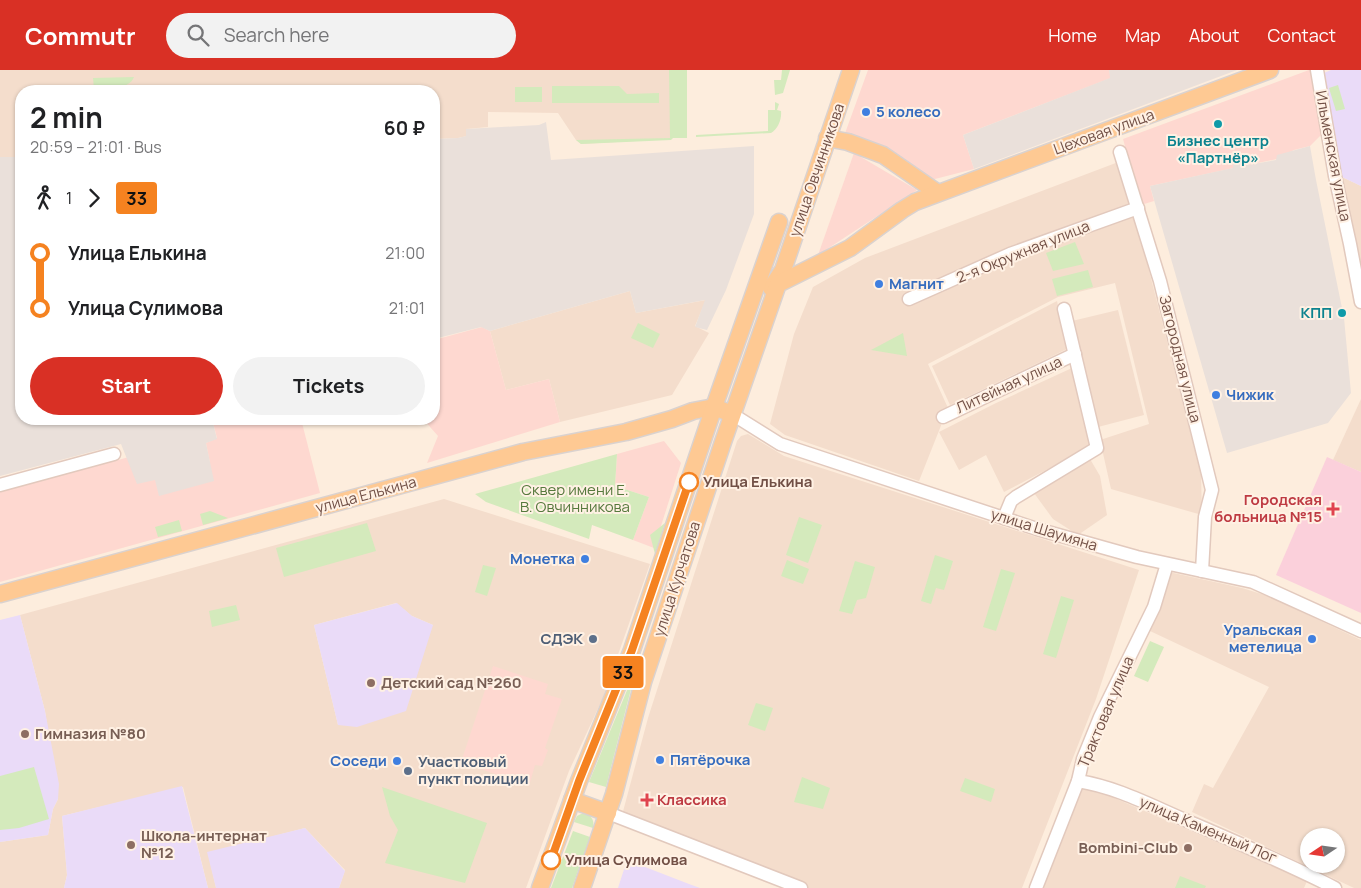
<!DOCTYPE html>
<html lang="en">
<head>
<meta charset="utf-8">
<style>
	:root { --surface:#fff; --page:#f2f2f2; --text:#202124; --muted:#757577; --accent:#d93025 }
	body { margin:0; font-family:Manrope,sans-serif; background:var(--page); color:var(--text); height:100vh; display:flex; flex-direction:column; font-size:19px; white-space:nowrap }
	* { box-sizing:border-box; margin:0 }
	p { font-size:16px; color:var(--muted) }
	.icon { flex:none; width:28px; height:28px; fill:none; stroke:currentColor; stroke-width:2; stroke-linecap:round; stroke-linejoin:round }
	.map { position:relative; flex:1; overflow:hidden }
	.details { position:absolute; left:15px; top:15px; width:425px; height:340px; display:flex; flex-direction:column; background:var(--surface); border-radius:20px; box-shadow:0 1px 4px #0004 }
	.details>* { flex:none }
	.badge { padding:0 10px; border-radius:4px; font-size:18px; line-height:32px }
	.needle { width:32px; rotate:257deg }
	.buttons { position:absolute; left:1300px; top:758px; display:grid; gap:10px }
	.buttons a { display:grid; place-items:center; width:45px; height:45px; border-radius:50%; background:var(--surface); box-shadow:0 1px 4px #0004; font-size:25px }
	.map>.badge { position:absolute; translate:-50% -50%; box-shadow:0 0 0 2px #fff }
	.legs { display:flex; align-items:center; gap:8px; height:55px; padding:0 15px; font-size:16px }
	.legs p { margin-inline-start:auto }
	.summary { display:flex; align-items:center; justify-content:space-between; height:85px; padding:0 15px }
	h1 { font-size:28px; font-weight:700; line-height:38px }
	.action { display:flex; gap:10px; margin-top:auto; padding:10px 15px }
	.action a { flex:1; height:58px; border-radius:30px; background:var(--accent); color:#fff; font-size:20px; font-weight:700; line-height:58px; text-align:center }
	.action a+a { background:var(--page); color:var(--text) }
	ul { padding:0 15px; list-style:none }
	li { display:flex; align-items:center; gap:18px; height:55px; font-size:19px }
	li i { display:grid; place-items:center; width:8px; height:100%; margin:0 6px; background:currentColor }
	li i::after { content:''; width:12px; height:12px; margin:-6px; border:4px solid; border-radius:50%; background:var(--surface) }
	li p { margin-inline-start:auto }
	li:first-child i { background:linear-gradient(#0000 50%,currentColor 0) }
	li:last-child i { background:linear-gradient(currentColor 50%,#0000 0) }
	header { display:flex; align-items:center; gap:30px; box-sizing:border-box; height:70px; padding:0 25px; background:var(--accent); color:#fff }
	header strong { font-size:24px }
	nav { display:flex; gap:28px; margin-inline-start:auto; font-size:18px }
	.search { width:350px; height:45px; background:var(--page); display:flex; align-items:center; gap:12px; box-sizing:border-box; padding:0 18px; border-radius:28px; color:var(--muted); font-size:19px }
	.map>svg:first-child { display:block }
	.residential { fill:#f4ddcc; fill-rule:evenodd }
	.commercial { fill:#fed8d0 }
	.industrial { fill:#eae0da }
	.education { fill:#eadbf8 }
	.medical { fill:#fbd0db }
	.green { fill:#d4eabc }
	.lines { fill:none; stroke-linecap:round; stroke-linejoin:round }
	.minor-casing { stroke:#e2c9bd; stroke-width:15 }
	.major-casing { stroke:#dad2cf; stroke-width:19 }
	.minor { stroke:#fff; stroke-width:12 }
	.major { stroke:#fec993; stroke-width:16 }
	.line-1-casing { stroke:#fff; stroke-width:11 }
	.line-1 { stroke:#f58220; stroke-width:8 }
	.shop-dot { fill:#3f7fe0; stroke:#fff1e4; stroke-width:2 }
	.culture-dot { fill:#0f9aa8; stroke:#fff1e4; stroke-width:2 }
	.stop-1-dot { fill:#fff; stroke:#f58220; stroke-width:2.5 }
	.health-dot { fill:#e0444e; stroke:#fff1e4; stroke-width:2 }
	.service-dot { fill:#5c6f8a; stroke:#fff1e4; stroke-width:2 }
	.education-dot { fill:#8d6e63; stroke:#fff1e4; stroke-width:2 }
	.labels { text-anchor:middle; stroke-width:4; stroke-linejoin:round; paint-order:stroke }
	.shop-label { font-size:15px; font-weight:bold; fill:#366cbe; stroke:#fff1e4; text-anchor:start }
	.street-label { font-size:15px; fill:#725046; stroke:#fff1e4 }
	.culture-label { font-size:15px; font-weight:bold; fill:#0d838f; stroke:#fff1e4 }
	.stop-label { font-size:15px; font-weight:bold; fill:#725046; stroke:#fff1e4; text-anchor:start }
	.park-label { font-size:15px; fill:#56793d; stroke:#fff1e4 }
	.health-label { font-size:15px; font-weight:bold; fill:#be3a42; stroke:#fff1e4; text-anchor:end }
	.service-label { font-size:15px; font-weight:bold; fill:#4e5e75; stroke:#fff1e4; text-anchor:end }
	.education-label { font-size:15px; font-weight:bold; fill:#785e54; stroke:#fff1e4; text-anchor:start }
</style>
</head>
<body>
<header>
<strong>Commutr</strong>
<div class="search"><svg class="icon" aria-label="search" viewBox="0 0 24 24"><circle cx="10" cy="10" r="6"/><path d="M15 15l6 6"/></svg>Search here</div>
<nav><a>Home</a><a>Map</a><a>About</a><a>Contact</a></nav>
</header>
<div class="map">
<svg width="1361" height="818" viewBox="0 0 1361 818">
	<rect width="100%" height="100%" fill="#fdeddd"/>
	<g class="residential">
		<path d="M 0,0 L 673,0 L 672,69 L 581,74 L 576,70 L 558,43 L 488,42 L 488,57 L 466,59 L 467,66 L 458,68 L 434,69 L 434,21 L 21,21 L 21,87 L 0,87 Z"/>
		<path d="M 1121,91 L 1201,404 L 1202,445 L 1111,419 L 1100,370 L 1149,354 L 1115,213 L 1058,227 L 928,294 L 948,338 L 919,411 L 785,365 L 770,354 L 794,264 L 813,217 L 865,188 Z"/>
		<path d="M 1342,107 L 1361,116 L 1361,209 Z"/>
		<path d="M 630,221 L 636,243 L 706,230 L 695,256 L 709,263 L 672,325 L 560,352 L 549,309 L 506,320 L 490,261 Z"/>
		<path d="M 1057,231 L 1067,279 L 950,335 L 932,296 Z"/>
		<path d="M 1118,240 L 1144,345 L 1098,357 L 1072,251 Z"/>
		<path d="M 1072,298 L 1092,376 L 1004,422 L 986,385 L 959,400 L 939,362 L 994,334 Z"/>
		<path d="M 1361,329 L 1361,402 L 1333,390 Z"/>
		<path d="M 748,364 L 784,386 L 1139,500 L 1096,629 L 1022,818 L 805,818 L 621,749 L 648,648 L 737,371 L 741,366 Z"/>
		<path d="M 1090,389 L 1100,406 L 1107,445 L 1078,465 L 1053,449 L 1034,423 Z"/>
		<path d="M 444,429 L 650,494 L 602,630 L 569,701 L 526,818 L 339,818 L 345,800 L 305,758 L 208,783 L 216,818 L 208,818 L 183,717 L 62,746 L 67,805 L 64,818 L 0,818 L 0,772 L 48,765 L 53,739 L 58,729 L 45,641 L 20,545 ZM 396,533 L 412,546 L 433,555 L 338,655 L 314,555 Z"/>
		<path d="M 1169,502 L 1242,518 L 1268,526 L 1361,570 L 1361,818 L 1354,818 L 1192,742 L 1204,714 L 1213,718 L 1269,617 L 1150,561 ZM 1309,766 L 1336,766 L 1336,794 L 1309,794 Z"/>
		<path d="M 1082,714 L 1307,811 L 1304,818 L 1040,818 Z"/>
	</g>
	<g class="commercial">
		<path d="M 868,0 L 1109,0 L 1111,8 L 963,65 L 974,99 L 931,110 L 844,66 Z"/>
		<path d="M 1309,0 L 1312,0 L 1325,61 L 1310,76 L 1294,80 L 1277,89 L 1248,95 L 1233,93 L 1234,98 L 1150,116 L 1154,131 L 1141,135 L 1123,69 Z"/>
		<path d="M 854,83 L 917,120 L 818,185 Z"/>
		<path d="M 482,257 L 490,261 L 506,320 L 549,309 L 560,352 L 427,393 L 438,366 L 423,349 L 434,349 L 434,270 Z"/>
		<path d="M 212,349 L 301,349 L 320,423 L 0,512 L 0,422 L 129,387 L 137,413 L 210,393 L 206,373 L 217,368 Z"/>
		<path d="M 664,371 L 681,393 L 654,478 L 633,470 L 649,427 L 615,416 L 617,384 Z"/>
		<path d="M 493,596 L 548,614 L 545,624 L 562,629 L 545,678 L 548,680 L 542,696 L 535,695 L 529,716 L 461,692 Z"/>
	</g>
	<g class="industrial">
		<path d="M 1109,0 L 1237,0 L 974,99 L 963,65 L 1110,8 Z"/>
		<path d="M 546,52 L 551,90 L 754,76 L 754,144 L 726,220 L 707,260 L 695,257 L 705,230 L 636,243 L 630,221 L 490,261 L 481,257 L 434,269 L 434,69 L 458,68 L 466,66 L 466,59 L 539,55 Z"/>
		<path d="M 1310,76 L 1316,110 L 1344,248 L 1351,323 L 1328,353 L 1227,383 L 1150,116 L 1233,98 L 1233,92 L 1243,91 L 1248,95 L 1276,90 L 1277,85 Z"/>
		<path d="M 0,87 L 21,87 L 21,349 L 212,349 L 217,369 L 206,373 L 214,411 L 159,426 L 155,410 L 137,414 L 121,374 L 0,406 Z"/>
	</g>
	<g class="education">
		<path d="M 1331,0 L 1361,0 L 1361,116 L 1342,107 L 1324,3 Z"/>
		<path d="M 397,533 L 412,546 L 433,555 L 406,641 L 357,657 L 338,655 L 314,555 Z"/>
		<path d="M 20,545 L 45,641 L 59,714 L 58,729 L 53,739 L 48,765 L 0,772 L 0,550 Z"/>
		<path d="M 182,716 L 208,818 L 64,818 L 67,805 L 62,746 Z"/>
		<path d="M 305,758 L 345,801 L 339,818 L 216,818 L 207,782 Z"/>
		<path d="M 627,790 L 689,814 L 700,818 L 618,818 Z"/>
	</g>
	<path class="medical" d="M 1327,387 L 1361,402 L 1361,543 L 1276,505 Z"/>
	<g class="green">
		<path d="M 669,0 L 687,0 L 687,68 L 673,68 L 671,70 L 581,74 L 576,70 L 670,68 Z"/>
		<path d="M 782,0 L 790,0 L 783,23 L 775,25 L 774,10 L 781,10 Z"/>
		<path d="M 134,7 C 129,20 110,17 97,21 L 94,19 L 93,8 Z"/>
		<path d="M 1338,15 L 1345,39 L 1336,41 L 1329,18 Z"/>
		<path d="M 552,16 L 619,16 L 627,24 L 659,23 L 659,33 L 552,33 Z"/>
		<rect x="515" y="17" width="27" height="15"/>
		<path d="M 775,32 L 779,34 L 777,40 L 781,41 C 782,49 778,59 771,63 L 696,67 L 696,65 L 768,61 L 768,40 L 775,40 Z"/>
		<path d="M 1075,172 L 1084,194 L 1053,201 L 1046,183 Z"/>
		<path d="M 1088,200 L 1093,217 L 1057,226 L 1052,209 Z"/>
		<path d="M 638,253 L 660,264 L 653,278 L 631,268 Z"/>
		<path d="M 903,263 L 907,286 L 871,280 Z"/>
		<path d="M 617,384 L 615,416 L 649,427 L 633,470 L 592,455 L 589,469 L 486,432 L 475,424 Z"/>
		<path d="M 210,441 L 228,448 L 203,455 L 200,444 Z"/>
		<path d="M 799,447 L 822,455 L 808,493 L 786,485 Z"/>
		<path d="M 179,450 L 182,461 L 158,467 L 155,457 Z"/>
		<path d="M 367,453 L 376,481 L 284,507 L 276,478 Z"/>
		<path d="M 665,453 L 655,484 L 650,465 Z"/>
		<path d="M 935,485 L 953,491 L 944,520 L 936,518 L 931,534 L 921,531 Z"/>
		<path d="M 787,490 L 809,499 L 803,514 L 781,506 Z"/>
		<path d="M 855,491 L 875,497 L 866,528 L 857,530 L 852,544 L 839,541 Z"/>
		<path d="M 483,495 L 496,498 L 487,526 L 475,522 Z"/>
		<path d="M 1001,499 L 1015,503 L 996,561 L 983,557 Z"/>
		<path d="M 1061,526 L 1074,530 L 1056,588 L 1043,584 Z"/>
		<path d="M 236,535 L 240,550 L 212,557 L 209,541 Z"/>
		<path d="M 1150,571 L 1164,577 L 1148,612 L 1134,606 Z"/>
		<path d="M 628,618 L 631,619 L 606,717 L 589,712 Z"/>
		<path d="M 756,633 L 773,638 L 765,661 L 748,655 Z"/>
		<path d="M 34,697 L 49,749 L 19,758 L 0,760 L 0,706 Z"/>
		<path d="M 802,707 L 830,718 L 823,739 L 794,732 Z"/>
		<path d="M 965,708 L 995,719 L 991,732 L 960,721 Z"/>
		<path d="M 382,717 L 487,753 L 465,813 L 385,793 L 398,760 L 390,746 Z"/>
		<path d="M 581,744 C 590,743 595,749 593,758 L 574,752 L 577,746 Z"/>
		<path d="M 573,761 L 590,767 L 572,818 L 551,818 Z"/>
		<path d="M 1180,806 L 1206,816 L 1205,818 L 1175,818 Z"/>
	</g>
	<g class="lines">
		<defs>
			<g id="minor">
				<path d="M 1317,0 L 1335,106 L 1350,174 L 1361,232"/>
				<path d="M 1120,82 L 1160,211 L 1212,420 L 1205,447 L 1202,501"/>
				<path d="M 909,229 L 1010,184 L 1138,138"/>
				<path d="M 732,344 L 780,374 L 1037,459 L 1137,487 L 1253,512 L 1361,561"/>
				<path d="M 943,347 L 1075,284"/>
				<path d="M 0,415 L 114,384"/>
				<path d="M 1004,448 L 1011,431 L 1016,427 L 1097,378 L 1064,239"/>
				<path d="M 1078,711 C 1116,717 1150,735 1185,750 C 1236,772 1286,793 1335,818"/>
				<path d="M 608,743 L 801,818"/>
				<path d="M 1036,818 L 1078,711 L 1083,689 L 1100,647 L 1154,537 L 1167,494"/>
			</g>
			<g id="major">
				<path d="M 827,68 L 848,72 L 883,85 L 938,123"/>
				<path d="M 771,218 L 783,200 L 851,0"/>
				<path d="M 0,524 L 523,382 L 626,362 L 672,349 L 693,341 L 714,337 L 732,344"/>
				<path d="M 572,730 L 608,743"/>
				<path d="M 540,818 L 579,711 L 632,580 L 714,337 L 779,152"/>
				<path d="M 582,818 L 614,724 L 643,612 L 723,372 L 778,214 L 850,178 L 902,140 L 915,132 L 1270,0"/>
			</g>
		</defs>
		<use href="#minor" class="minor-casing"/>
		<use href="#major" class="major-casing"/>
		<use href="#minor" class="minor"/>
		<use href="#major" class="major"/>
	</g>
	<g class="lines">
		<defs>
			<path id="line-1" d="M 551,790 L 579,711 L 632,580 L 689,412"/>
		</defs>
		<use href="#line-1" class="line-1-casing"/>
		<use href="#line-1" class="line-1"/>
	</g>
	<g class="shop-dot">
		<circle cx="866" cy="42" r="5"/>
		<circle cx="879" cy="214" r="5"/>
		<circle cx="1216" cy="325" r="5"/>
		<circle cx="585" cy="489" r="5"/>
		<circle cx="1312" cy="569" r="5"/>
		<circle cx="660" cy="690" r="5"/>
		<circle cx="397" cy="691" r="5"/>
	</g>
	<g class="culture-dot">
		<circle cx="1218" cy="54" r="5"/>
		<circle cx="1342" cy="243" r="5"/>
	</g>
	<g class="stop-1-dot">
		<circle cx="689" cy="412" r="9"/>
		<circle cx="551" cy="790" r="9"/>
	</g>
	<g class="health-dot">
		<path d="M1330.5 431.5h5v5h5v5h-5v5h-5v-5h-5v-5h5z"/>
		<path d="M644.5 722.5h5v5h5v5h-5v5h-5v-5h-5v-5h5z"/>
	</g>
	<g class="service-dot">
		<circle cx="593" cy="569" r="5"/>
		<circle cx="408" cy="701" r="5"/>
	</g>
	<g class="education-dot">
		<circle cx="371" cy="613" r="5"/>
		<circle cx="25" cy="664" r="5"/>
		<circle cx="131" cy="775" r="5"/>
		<circle cx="1188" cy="778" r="5"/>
	</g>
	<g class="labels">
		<g class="shop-label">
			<text x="876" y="47">5 колесо</text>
			<text x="889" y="219">Магнит</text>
			<text x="1226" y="330">Чижик</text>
			<text x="575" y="494" text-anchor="end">Монетка</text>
			<text x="1302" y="565" text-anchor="end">Уральская<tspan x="1302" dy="17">метелица</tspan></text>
			<text x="670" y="695">Пятёрочка</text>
			<text x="387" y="696" text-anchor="end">Соседи</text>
		</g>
		<g class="street-label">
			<text transform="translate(1104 62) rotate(-20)" y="5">Цеховая улица</text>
			<text transform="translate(1333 86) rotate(79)" y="5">Ильменская улица</text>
			<text transform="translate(817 100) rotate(-71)" y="5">улица Овчинникова</text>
			<text transform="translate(1023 182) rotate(-22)" y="5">2-я Окружная улица</text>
			<text transform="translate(1180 289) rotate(76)" y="5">Загородная улица</text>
			<text transform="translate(1009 315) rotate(-25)" y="5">Литейная улица</text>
			<text transform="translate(366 425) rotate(-15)" y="5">улица Елькина</text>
			<text transform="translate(1044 460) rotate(17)" y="5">улица Шаумяна</text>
			<text transform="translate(677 509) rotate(-72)" y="5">улица Курчатова</text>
			<text transform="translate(1106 642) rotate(-67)" y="5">Трактовая улица</text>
			<text transform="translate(1208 760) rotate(23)" y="5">улица Каменный Лог</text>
		</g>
		<g class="culture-label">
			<text x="1218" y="76">Бизнес центр<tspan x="1218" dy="17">«Партнёр»</tspan></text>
			<text x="1332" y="248" text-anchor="end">КПП</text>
		</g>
		<g class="stop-label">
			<text x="703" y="417">Улица Елькина</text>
			<text x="565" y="795">Улица Сулимова</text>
		</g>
		<g class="park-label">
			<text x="575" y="425">Сквер имени Е.<tspan x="575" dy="17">В. Овчинникова</tspan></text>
		</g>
		<g class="health-label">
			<text x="1322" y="435">Городская<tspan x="1322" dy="17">больница №15</tspan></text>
			<text x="657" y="735" text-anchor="start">Классика</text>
		</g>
		<g class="service-label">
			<text x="583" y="574">СДЭК</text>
			<text x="418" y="697" text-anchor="start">Участковый<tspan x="418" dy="17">пункт полиции</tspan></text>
		</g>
		<g class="education-label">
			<text x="381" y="618">Детский сад №260</text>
			<text x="35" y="669">Гимназия №80</text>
			<text x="141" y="771">Школа-интернат<tspan x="141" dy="17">№12</tspan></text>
			<text x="1178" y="783" text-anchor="end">Bombini-Club</text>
		</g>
	</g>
</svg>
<div class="buttons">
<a><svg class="needle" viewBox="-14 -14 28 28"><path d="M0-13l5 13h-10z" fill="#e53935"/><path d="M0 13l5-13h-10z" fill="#757577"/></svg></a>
</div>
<b class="badge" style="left:623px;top:602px;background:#f58220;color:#111">33</b>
<section class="details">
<div class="summary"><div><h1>2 min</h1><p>20:59 – 21:01 · Bus</p></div><b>60 ₽</b></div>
<div class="legs"><svg class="icon" aria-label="walk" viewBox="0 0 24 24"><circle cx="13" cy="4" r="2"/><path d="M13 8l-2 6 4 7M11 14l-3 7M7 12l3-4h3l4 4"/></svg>1<svg class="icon" aria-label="forward" viewBox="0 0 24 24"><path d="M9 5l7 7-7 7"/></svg><b class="badge" style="background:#f58220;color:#111">33</b></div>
<ul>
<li><i style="color:#f58220"></i><b>Улица Елькина</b><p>21:00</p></li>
<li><i style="color:#f58220"></i><b>Улица Сулимова</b><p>21:01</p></li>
</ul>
<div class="action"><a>Start</a><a>Tickets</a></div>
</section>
</div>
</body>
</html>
